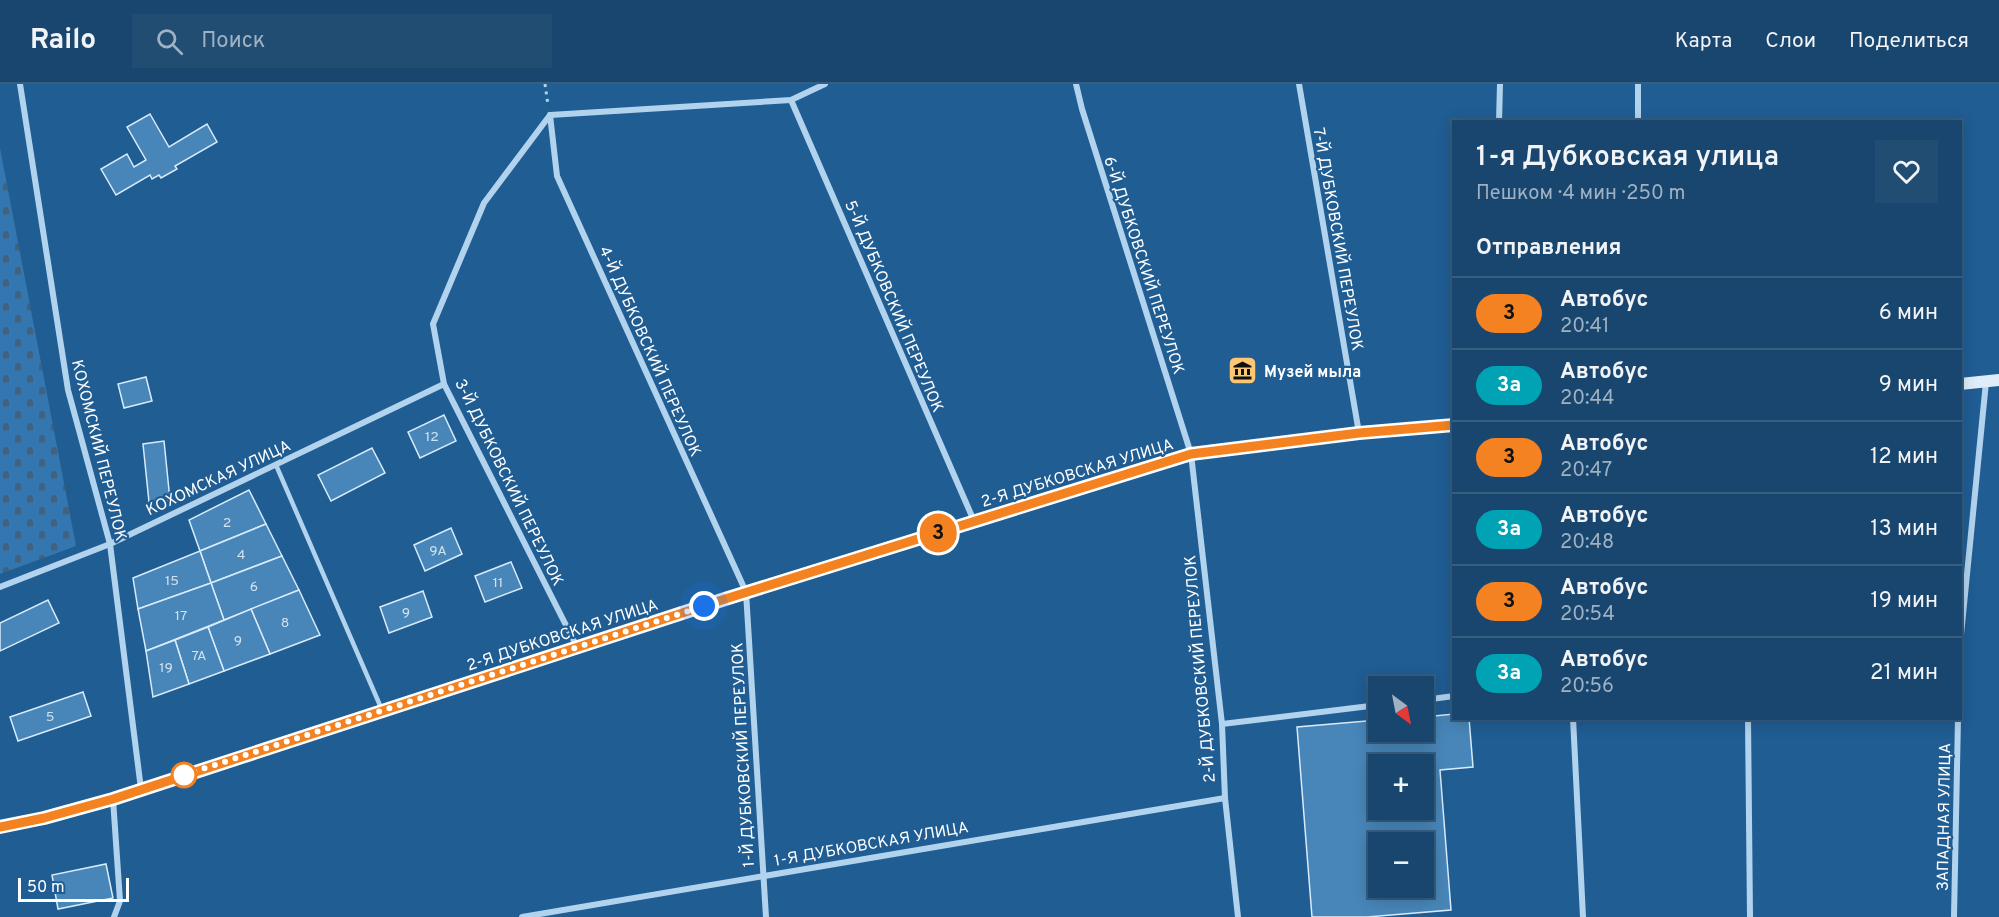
<!DOCTYPE html>
<html lang="ru">
<head>
<meta charset="utf-8">
<style>
	:root { --surface:#18466e; --page:#214d73; --text:#f1f3f6; --muted:#9fb1c2; --line:#365e81 }
	body { margin:0; font-family:Overpass,sans-serif; background:var(--page); color:var(--text); height:100vh; display:flex; flex-direction:column; font-size:22px; white-space:nowrap }
	* { box-sizing:border-box; margin:0 }
	p { font-size:20px; color:var(--muted) }
	.icon { flex:none; width:33px; height:33px; fill:none; stroke:currentColor; stroke-width:2; stroke-linecap:round; stroke-linejoin:round }
	.map { position:relative; flex:1; overflow:hidden }
	.details { position:absolute; left:1452px; top:36px; width:510px; height:600px; display:flex; flex-direction:column; background:var(--surface); border-radius:0px; box-shadow:0 3px 15px #0003,0 0 0 2px var(--line) }
	.details>* { flex:none }
	.badge { padding:0 12px; border-radius:20px; font-size:21px; line-height:39px }
	.needle { width:39px; rotate:148deg }
	.controls { position:absolute; left:1368px; top:592px; display:grid; gap:12px }
	.controls a { display:grid; place-items:center; width:66px; height:66px; border-radius:0px; background:var(--surface); box-shadow:0 3px 15px #0003,0 0 0 2px var(--line); font-size:30px }
	.scale { position:absolute; left:18px; bottom:15px; width:111px; box-sizing:border-box; padding-left:6px; border:3px solid #fff; border-top:0; font-size:16px; line-height:21px; white-space:nowrap; color:#fff; -webkit-text-stroke:4px #205d93; paint-order:stroke }
	.you { position:absolute; width:30px; height:30px; margin:-15px; border:4px solid #fff; border-radius:50%; background:#1a73e8; box-shadow:0 0 0 9px #1a73e833 }
	.map>.badge { position:absolute; translate:-50% -50%; box-shadow:0 0 0 3px #fff }
	h2 { padding:0 24px; font-size:22px; line-height:54px }
	.round { display:grid; place-items:center; flex:none; width:63px; height:63px; border-radius:0px; background:var(--page) }
	.summary { display:flex; align-items:center; justify-content:space-between; height:102px; padding:0 24px }
	h1 { font-size:28px; font-weight:600; line-height:45px }
	ul { padding:0; list-style:none }
	li { display:flex; align-items:center; gap:18px; height:72px; padding:0 24px; border-top:2px solid var(--line) }
	li div { flex:1 }
	li b { display:block; font-size:22px }
	li em { font-style:normal }
	li .badge { min-width:66px; font-weight:700; text-align:center }
	header { display:flex; align-items:center; gap:36px; box-sizing:border-box; height:84px; padding:0 30px; background:var(--surface); border-bottom:2px solid var(--line) }
	header strong { font-size:28px }
	nav { display:flex; gap:33px; margin-inline-start:auto; font-size:21px }
	.search { width:420px; height:54px; background:var(--page); display:flex; align-items:center; gap:15px; box-sizing:border-box; padding:0 21px; border-radius:0px; color:var(--muted); font-size:22px }
	.map>svg:first-child { display:block }
	.cemetery { fill:url(#cemetery-stones) }
	.building { fill:#4886b9; stroke:#d8ebfa; stroke-width:1.5; fill-rule:evenodd }
	.lines { fill:none; stroke-linecap:round; stroke-linejoin:round }
	.path { stroke:#b2d3ee; stroke-width:3; stroke-dasharray:3 4.5; stroke-linecap:butt }
	.lane { stroke:#b2d3ee; stroke-width:4.5 }
	.street { stroke:#b2d3ee; stroke-width:6 }
	.secondary { stroke:#dfedfa; stroke-width:12 }
	.line-casing { stroke:#fff; stroke-width:14 }
	.line { stroke:#f58220; stroke-width:9 }
	.walk { stroke:#fff; stroke-width:6; stroke-dasharray:0 10.8 }
	.stop-dot { fill:#fff; stroke:#f58220; stroke-width:3 }
	.labels { text-anchor:middle; stroke-width:4.5; stroke-linejoin:round; paint-order:stroke }
	.number-label { font-size:14px; fill:#d1e1ee }
	.street-label { font-size:16px; fill:#fff; stroke:#205d93 }
	.poi-label { font-size:16px; font-weight:bold; fill:#fff; stroke:#205d93; text-anchor:start }
</style>
</head>
<body>
<header>
<strong>Railo</strong>
<div class="search"><svg class="icon" aria-label="search" viewBox="0 0 24 24"><circle cx="10" cy="10" r="6"/><path d="M15 15l6 6"/></svg>Поиск</div>
<nav><a>Карта</a><a>Слои</a><a>Поделиться</a></nav>
</header>
<div class="map">
<svg width="1999" height="833" viewBox="0 0 1999 833">
	<defs>
		<pattern id="cemetery-stones" width="16" height="16" patternUnits="userSpaceOnUse" patternTransform="scale(1.5)"><rect width="16" height="16" fill="#3477b0"/><path d="M2 7V4a2 2 0 0 1 4 0v3zM10 15v-3a2 2 0 0 1 4 0v3z" fill="#40627e"/></pattern>
	</defs>
	<rect width="100%" height="100%" fill="#205d93"/>
	<path class="cemetery" d="M 0,64 L 76,462 L 0,490 Z"/>
	<g class="building">
		<path d="M 150,30 L 169,63 L 207,40 L 217,58 L 175,82 L 177,85 L 161,94 L 159,91 L 152,95 L 150,91 L 116,111 L 101,85 L 127,70 L 134,83 L 146,76 L 127,43 Z"/>
		<path d="M 146,293 L 152,317 L 124,324 L 118,300 Z"/>
		<path d="M 444,331 L 456,357 L 420,374 L 408,348 Z"/>
		<path d="M 164,357 L 170,416 L 149,418 L 143,360 Z"/>
		<path d="M 372,364 L 385,389 L 331,417 L 318,391 Z"/>
		<path d="M 249,406 L 266,440 L 200,467 L 189,436 Z"/>
		<path d="M 266,440 L 282,472 L 211,499 L 200,467 Z"/>
		<path d="M 451,444 L 462,470 L 425,487 L 414,461 Z"/>
		<path d="M 200,467 L 211,499 L 138,525 L 133,494 Z"/>
		<path d="M 282,472 L 299,506 L 224,536 L 211,499 Z"/>
		<path d="M 511,478 L 522,504 L 485,518 L 475,492 Z"/>
		<path d="M 211,499 L 224,536 L 146,567 L 138,525 Z"/>
		<path d="M 299,506 L 320,551 L 270,570 L 251,525 Z"/>
		<path d="M 423,507 L 432,533 L 389,549 L 380,523 Z"/>
		<path d="M 48,516 L 59,539 L 0,567 L 0,539 Z"/>
		<path d="M 251,525 L 270,570 L 224,587 L 208,543 Z"/>
		<path d="M 208,543 L 224,587 L 189,600 L 175,556 Z"/>
		<path d="M 175,556 L 189,600 L 153,613 L 146,567 Z"/>
		<path d="M 83,608 L 91,632 L 18,657 L 10,633 Z"/>
		<path d="M 1454,630 L 1454,634 L 1469,634 L 1473,683 L 1440,686 L 1451,826 L 1367,833 L 1312,833 L 1297,643 L 1378,636 L 1378,648 L 1424,648 L 1424,633 ZM 1378,681 L 1424,681 L 1424,726 L 1378,726 ZM 1378,759 L 1424,759 L 1424,804 L 1378,804 Z"/>
		<path d="M 106,780 L 113,814 L 58,825 L 52,791 Z"/>
	</g>
	<g class="lines">
		<path class="path" d="M 545,0 L 548,21"/>
		<path class="lane" d="M 276,381 L 382,626"/>
		<g class="street">
			<path d="M 20,0 L 68,306 L 110,460 L 141,705"/>
			<path d="M 1076,0 L 1082,25 L 1191,370 L 1222,640 L 1225,714 L 1238,833"/>
			<path d="M 1299,0 L 1359,349"/>
			<path d="M 791,16 L 974,437"/>
			<path d="M 550,31 L 557,92 L 746,508 L 766,833"/>
			<path d="M 1499,38 L 1500,0"/>
			<path d="M 1638,38 L 1638,0"/>
			<path d="M 0,503 L 110,460 L 444,300"/>
			<path d="M 1960,561 L 1986,298"/>
			<path d="M 577,563 L 444,300 L 433,240 L 484,119 L 550,31 L 791,16 L 825,0"/>
			<path d="M 1424,616 L 1454,612"/>
			<path d="M 1573,634 L 1583,833"/>
			<path d="M 1748,634 L 1750,833"/>
			<path d="M 1222,640 L 1378,621"/>
			<path d="M 113,715 L 120,817 L 114,833"/>
			<path d="M 522,833 L 1225,714"/>
			<path d="M 1954,833 L 1958,634"/>
		</g>
		<g class="secondary">
			<path d="M 1960,300 L 1999,296"/>
			<path d="M 0,743 L 44,734 L 113,715 L 746,508 L 1191,370 L 1359,349 L 1454,341"/>
		</g>
	</g>
	<g class="lines">
		<defs>
			<path id="line" d="M 0,743 L 44,734 L 113,715 L 725,515 L 1191,370 L 1359,349 L 1454,341"/>
		</defs>
		<use href="#line" class="line-casing"/>
		<use href="#line" class="line"/>
		<path class="walk" d="M 184,691 L 704,522"/>
	</g>
	<defs>
		<symbol id="museum-square" viewBox="-11 -11 22 22"><rect x="-9" y="-9" width="18" height="18" rx="4" fill="#fbc773" stroke="#205d93"/><path d="M0-6L6-3V-2H-6V-3ZM-5-1h2V3h-2ZM-1-1h2V3h-2ZM3-1h2V3H3ZM-6 4H6V6H-6Z" fill="#111"/></symbol>
	</defs>
	<g fill-rule="evenodd">
		<use href="#museum-square" x="1226" y="270" width="33" height="33"/>
	</g>
	<circle class="stop-dot" cx="184" cy="691" r="12"/>
	<g class="labels">
		<g class="number-label">
			<text x="432" y="357">12</text>
			<text x="227" y="443">2</text>
			<text x="438" y="471">9А</text>
			<text x="241" y="475">4</text>
			<text x="172" y="501">15</text>
			<text x="498" y="503">11</text>
			<text x="254" y="507">6</text>
			<text x="406" y="533">9</text>
			<text x="181" y="536">17</text>
			<text x="285" y="543">8</text>
			<text x="238" y="561">9</text>
			<text x="199" y="576">7А</text>
			<text x="166" y="588">19</text>
			<text x="50" y="637">5</text>
		</g>
		<g class="street-label">
			<text transform="translate(1339 155) rotate(80)" y="6">7-Й ДУБКОВСКИЙ ПЕРЕУЛОК</text>
			<text transform="translate(1145 181) rotate(72)" y="6">6-Й ДУБКОВСКИЙ ПЕРЕУЛОК</text>
			<text transform="translate(895 222) rotate(67)" y="6">5-Й ДУБКОВСКИЙ ПЕРЕУЛОК</text>
			<text transform="translate(651 267) rotate(66)" y="6">4-Й ДУБКОВСКИЙ ПЕРЕУЛОК</text>
			<text transform="translate(100 366) rotate(76)" y="6">КОХОМСКИЙ ПЕРЕУЛОК</text>
			<text transform="translate(1077 388) rotate(-17)" y="6">2-Я ДУБКОВСКАЯ УЛИЦА</text>
			<text transform="translate(218 393) rotate(-25)" y="6">КОХОМСКАЯ УЛИЦА</text>
			<text transform="translate(510 398) rotate(64)" y="6">3-Й ДУБКОВСКИЙ ПЕРЕУЛОК</text>
			<text transform="translate(562 550) rotate(-18)" y="6">2-Я ДУБКОВСКАЯ УЛИЦА</text>
			<text transform="translate(1199 585) rotate(-95)" y="6">2-Й ДУБКОВСКИЙ ПЕРЕУЛОК</text>
			<text transform="translate(742 671) rotate(-93)" y="6">1-Й ДУБКОВСКИЙ ПЕРЕУЛОК</text>
			<text transform="translate(1943 733) rotate(-89)" y="6">ЗАПАДНАЯ УЛИЦА</text>
			<text transform="translate(871 759) rotate(-10)" y="6">1-Я ДУБКОВСКАЯ УЛИЦА</text>
		</g>
		<g class="poi-label">
			<text x="1264" y="293">Музей мыла</text>
		</g>
	</g>
</svg>
<div class="controls">
<a><svg class="needle" viewBox="-14 -14 28 28"><path d="M0-13l5 13h-10z" fill="#e53935"/><path d="M0 13l5-13h-10z" fill="#9fb1c2"/></svg></a>
<a>+</a>
<a>−</a>
</div>
<div class="scale">50 m</div>
<div class="you" style="left:704px;top:522px"></div>
<b class="badge" style="left:938px;top:449px;background:#f58220;color:#111">3</b>
<section class="details">
<div class="summary"><div><h1>1-я Дубковская улица</h1><p>Пешком · 4 мин · 250 m</p></div><a class="round"><svg class="icon" aria-label="heart" viewBox="0 0 24 24"><path d="M12 20l-8-8c-3-5 5-10 8-4 3-6 11-1 8 4z"/></svg></a></div>
<h2>Отправления</h2>
<ul>
<li><span class="badge" style="background:#f58220;color:#111">3</span><div><b>Автобус</b><p>20:41</p></div><em>6 мин</em></li>
<li><span class="badge" style="background:#00a3b4;color:#fff">3а</span><div><b>Автобус</b><p>20:44</p></div><em>9 мин</em></li>
<li><span class="badge" style="background:#f58220;color:#111">3</span><div><b>Автобус</b><p>20:47</p></div><em>12 мин</em></li>
<li><span class="badge" style="background:#00a3b4;color:#fff">3а</span><div><b>Автобус</b><p>20:48</p></div><em>13 мин</em></li>
<li><span class="badge" style="background:#f58220;color:#111">3</span><div><b>Автобус</b><p>20:54</p></div><em>19 мин</em></li>
<li><span class="badge" style="background:#00a3b4;color:#fff">3а</span><div><b>Автобус</b><p>20:56</p></div><em>21 мин</em></li>
</ul>
</section>
</div>
</body>
</html>
